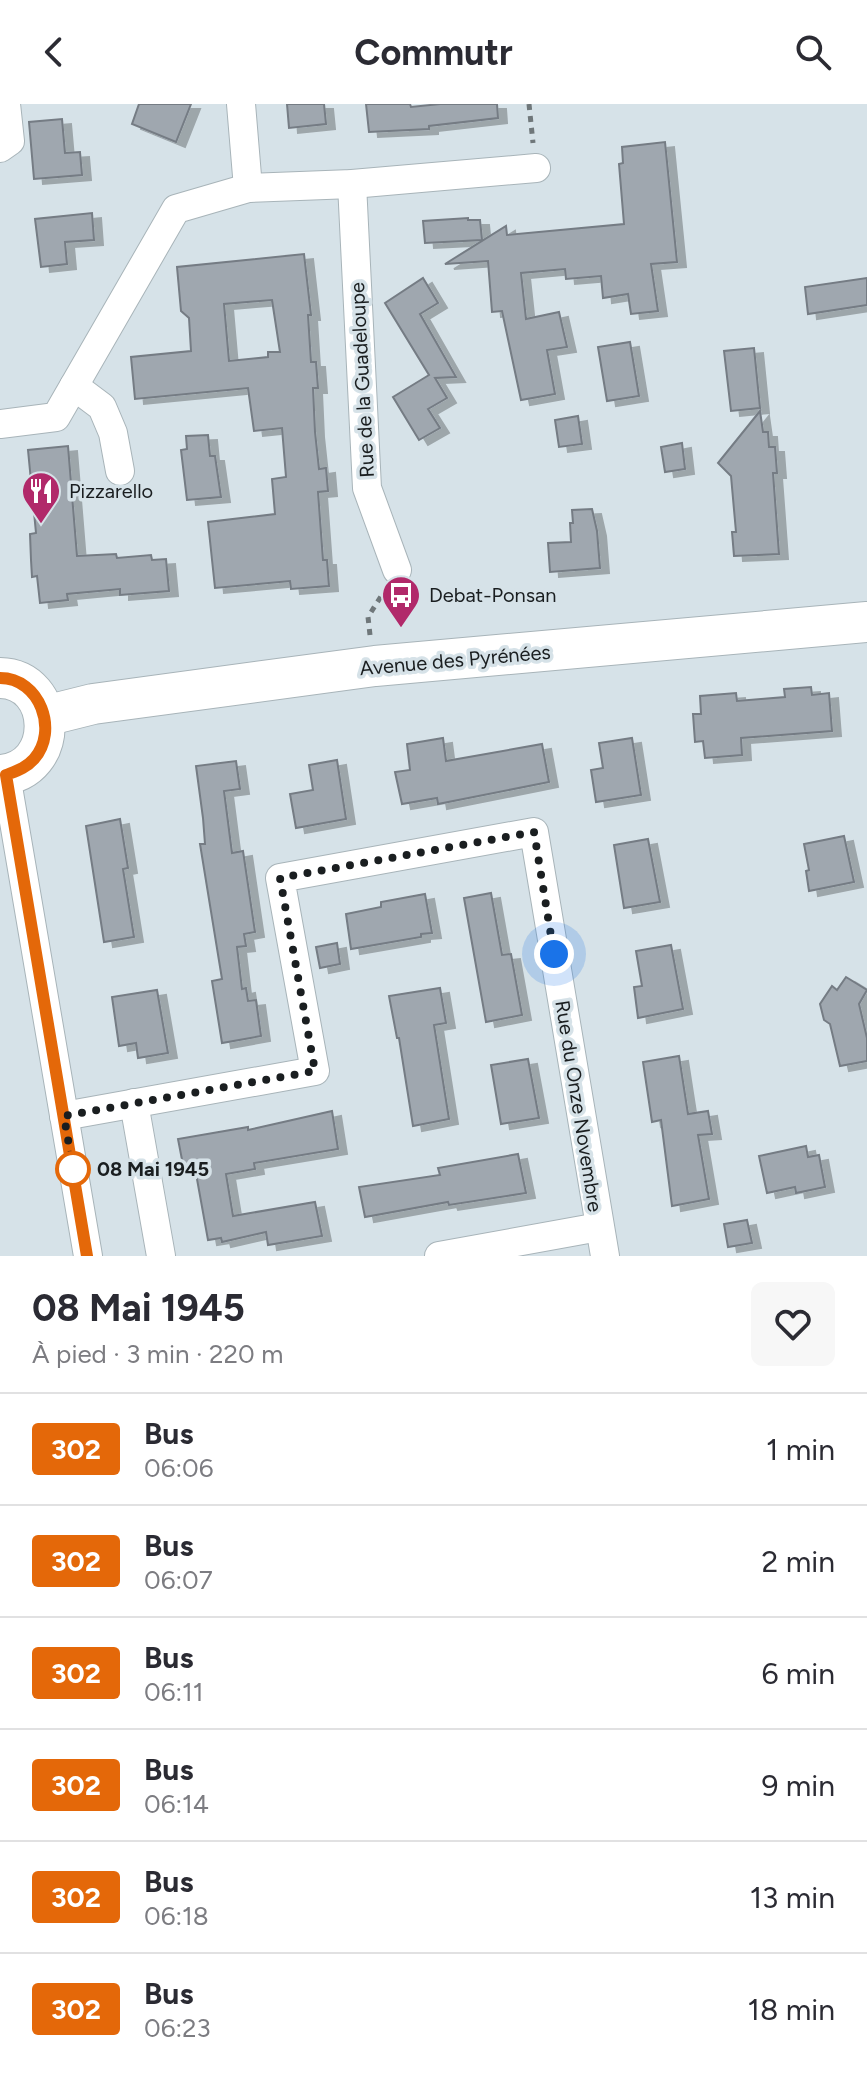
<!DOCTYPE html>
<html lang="fr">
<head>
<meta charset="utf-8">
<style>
	:root { --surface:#fff; --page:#f7f7f7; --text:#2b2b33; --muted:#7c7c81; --line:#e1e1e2 }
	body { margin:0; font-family:Figtree,sans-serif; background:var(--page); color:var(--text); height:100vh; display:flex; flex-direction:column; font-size:30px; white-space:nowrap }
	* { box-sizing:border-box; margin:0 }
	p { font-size:26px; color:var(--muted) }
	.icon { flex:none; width:44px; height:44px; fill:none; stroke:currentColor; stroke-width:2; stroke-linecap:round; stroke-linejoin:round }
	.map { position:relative; height:1152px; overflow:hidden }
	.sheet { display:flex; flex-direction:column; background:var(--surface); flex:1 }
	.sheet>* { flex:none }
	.badge { padding:0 16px; border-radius:6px; font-size:28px; line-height:52px }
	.you { position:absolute; width:40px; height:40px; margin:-20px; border:6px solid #fff; border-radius:50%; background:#1a73e8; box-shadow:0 0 0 12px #1a73e833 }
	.map>.badge { position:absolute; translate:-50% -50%; box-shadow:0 0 0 4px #fff }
	.round { display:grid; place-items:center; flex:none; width:84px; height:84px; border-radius:12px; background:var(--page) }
	.head { display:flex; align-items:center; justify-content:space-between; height:136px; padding:0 32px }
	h1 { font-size:38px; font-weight:700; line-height:60px }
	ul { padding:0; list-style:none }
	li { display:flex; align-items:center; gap:24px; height:112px; padding:0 32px; border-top:2px solid var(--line) }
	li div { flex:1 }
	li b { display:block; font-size:30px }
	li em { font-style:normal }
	li .badge { min-width:88px; font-weight:700; text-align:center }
	header { display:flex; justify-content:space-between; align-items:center; height:104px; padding:0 32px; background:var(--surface); font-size:36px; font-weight:700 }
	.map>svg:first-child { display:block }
	.building { fill:#9fa7af; stroke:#757c84; stroke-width:2; fill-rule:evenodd; filter:url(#shadow) }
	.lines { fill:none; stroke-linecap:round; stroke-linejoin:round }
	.street-casing { stroke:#a8b4b9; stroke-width:30 }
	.secondary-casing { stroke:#a8b4b9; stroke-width:42 }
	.path { stroke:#6f777a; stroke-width:5; stroke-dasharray:6 6; stroke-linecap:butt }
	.street { stroke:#fff; stroke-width:28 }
	.secondary { stroke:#fff; stroke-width:40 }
	.line-casing { stroke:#fff; stroke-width:18 }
	.line { stroke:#e46809; stroke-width:12 }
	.walk { stroke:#1a1e20; stroke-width:8; stroke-dasharray:0 14.4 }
	.stop-dot { fill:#fff; stroke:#e46809; stroke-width:4 }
	.labels { text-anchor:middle; stroke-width:7; stroke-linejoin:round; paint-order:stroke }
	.street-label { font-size:20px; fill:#1a1e20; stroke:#d6e2e8 }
	.poi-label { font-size:20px; fill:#1a1e20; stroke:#d6e2e8; text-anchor:start }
	.stop-label { font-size:20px; font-weight:bold; fill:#1a1e20; stroke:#d6e2e8; text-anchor:start }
</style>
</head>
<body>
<header><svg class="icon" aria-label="back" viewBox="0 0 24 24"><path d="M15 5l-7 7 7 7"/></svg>Commutr<svg class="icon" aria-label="search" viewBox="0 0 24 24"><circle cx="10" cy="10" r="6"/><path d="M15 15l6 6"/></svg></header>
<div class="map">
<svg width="867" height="1152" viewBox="0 0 867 1152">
	<defs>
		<filter id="shadow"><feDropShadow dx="9" dy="5" stdDeviation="0" flood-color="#0004"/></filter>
	</defs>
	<rect width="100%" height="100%" fill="#d6e2e8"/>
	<g class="building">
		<path d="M 139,0 L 191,0 L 176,38 L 132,20 Z"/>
		<path d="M 287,0 L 324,0 L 326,20 L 289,24 Z"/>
		<path d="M 366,0 L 410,0 L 411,3 L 440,0 L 497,0 L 498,14 L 429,22 L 429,25 L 369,28 Z"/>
		<path d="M 62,15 L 65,49 L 80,48 L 82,71 L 34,75 L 29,18 Z"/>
		<path d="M 665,38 L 677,158 L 651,160 L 658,207 L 631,210 L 628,190 L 603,194 L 601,172 L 566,175 L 565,165 L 521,169 L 526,215 L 559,208 L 567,243 L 547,246 L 555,290 L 521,296 L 502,207 L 492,208 L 488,157 L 445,160 L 506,122 L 507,131 L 624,120 L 619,60 L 623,59 L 622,43 Z"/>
		<path d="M 92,109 L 94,136 L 65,138 L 67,160 L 41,163 L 35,115 Z"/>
		<path d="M 468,114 L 468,116 L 480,116 L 482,136 L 425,139 L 423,117 Z"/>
		<path d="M 304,150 L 311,211 L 308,211 L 311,258 L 316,258 L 318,284 L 313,284 L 315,328 L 319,365 L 326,364 L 328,387 L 318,388 L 323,456 L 327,456 L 329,482 L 291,485 L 290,477 L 215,484 L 208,418 L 275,410 L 272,375 L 286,373 L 282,324 L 254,327 L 248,284 L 135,295 L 131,253 L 191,247 L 189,214 L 181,207 L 177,163 ZM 272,196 L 280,248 L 268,248 L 268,253 L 229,257 L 224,200 Z"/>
		<path d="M 423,174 L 438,199 L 420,210 L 456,273 L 435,274 L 447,294 L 428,305 L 440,324 L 419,336 L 393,293 L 429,271 L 385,199 Z"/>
		<path d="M 867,174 L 867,201 L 808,210 L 805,183 Z"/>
		<path d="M 630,238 L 639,292 L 607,297 L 598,243 Z"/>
		<path d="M 754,244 L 760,304 L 731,307 L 724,247 Z"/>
		<path d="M 760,307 L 763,328 L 768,328 L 769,343 L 775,343 L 777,369 L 773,369 L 779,450 L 734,452 L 732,428 L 736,428 L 731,372 L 718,359 Z"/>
		<path d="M 578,312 L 582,340 L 559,343 L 555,316 Z"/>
		<path d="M 208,331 L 210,352 L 215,352 L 221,393 L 187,396 L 181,346 L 187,345 L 186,332 Z"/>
		<path d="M 682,339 L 685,365 L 665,368 L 661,343 Z"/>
		<path d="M 68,342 L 77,452 L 116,450 L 117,454 L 151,451 L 152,456 L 166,455 L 169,487 L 120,491 L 120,485 L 67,490 L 68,496 L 40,499 L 37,472 L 32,473 L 31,456 L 30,430 L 36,429 L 28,346 Z"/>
		<path d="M 592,405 L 597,427 L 600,464 L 550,468 L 548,439 L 571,438 L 570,419 L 573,419 L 572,406 Z"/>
		<path d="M 811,583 L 812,591 L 829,589 L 832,627 L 741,634 L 742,651 L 705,654 L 703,637 L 695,638 L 693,610 L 701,610 L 700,592 L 736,589 L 737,597 L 785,593 L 784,585 Z"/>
		<path d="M 443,634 L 446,657 L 542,640 L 549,678 L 438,700 L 437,694 L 402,700 L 395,668 L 410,666 L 407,640 Z"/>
		<path d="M 632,634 L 641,691 L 596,698 L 591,666 L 603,664 L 599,639 Z"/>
		<path d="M 337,656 L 346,715 L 296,724 L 290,690 L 313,686 L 309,661 Z"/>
		<path d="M 236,657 L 240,685 L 224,687 L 232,749 L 243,747 L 255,828 L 244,830 L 246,842 L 237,843 L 242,885 L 246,884 L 248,897 L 256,896 L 261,932 L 222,939 L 212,877 L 222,875 L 200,740 L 205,740 L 203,714 L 196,662 Z"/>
		<path d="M 120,715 L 128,764 L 123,765 L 134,833 L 104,838 L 86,722 Z"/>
		<path d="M 844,732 L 854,778 L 809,787 L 806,767 L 809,766 L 804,740 Z"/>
		<path d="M 648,735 L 660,798 L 624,804 L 614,741 Z"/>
		<path d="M 491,789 L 502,851 L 511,850 L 522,911 L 486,918 L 464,794 Z"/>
		<path d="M 425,790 L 432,829 L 421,830 L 421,833 L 351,845 L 346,810 L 381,803 L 381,798 Z"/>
		<path d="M 337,839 L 340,860 L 320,864 L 316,843 Z"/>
		<path d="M 671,841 L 683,905 L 638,914 L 634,883 L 642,882 L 636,847 Z"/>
		<path d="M 846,873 L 867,886 L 859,900 L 867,934 L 867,957 L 840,962 L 830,920 L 824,916 L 820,900 L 832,882 L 837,886 Z"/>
		<path d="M 440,884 L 446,919 L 434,921 L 449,1015 L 413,1022 L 399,934 L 397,934 L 389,892 Z"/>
		<path d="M 157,886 L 168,949 L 138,954 L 136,939 L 119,942 L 112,893 Z"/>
		<path d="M 679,952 L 688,1010 L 708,1007 L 712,1030 L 698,1031 L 709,1095 L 672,1102 L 661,1016 L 652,1018 L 643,958 Z"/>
		<path d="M 528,955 L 539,1014 L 501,1020 L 491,961 Z"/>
		<path d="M 332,1007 L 338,1045 L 254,1059 L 255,1065 L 226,1070 L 233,1112 L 315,1098 L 322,1132 L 268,1141 L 266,1128 L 222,1138 L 221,1134 L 208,1136 L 195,1064 L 184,1066 L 178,1035 L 248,1023 L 248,1026 Z"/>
		<path d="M 806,1042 L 808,1053 L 819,1051 L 825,1083 L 796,1089 L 795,1083 L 767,1089 L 759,1052 Z"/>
		<path d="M 518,1050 L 526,1089 L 449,1101 L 448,1098 L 365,1113 L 359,1083 L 440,1071 L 438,1064 Z"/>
		<path d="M 747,1116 L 752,1139 L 728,1143 L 724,1120 Z"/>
	</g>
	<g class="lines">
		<defs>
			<g id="street">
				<path d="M 0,44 L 10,37 L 6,0"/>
				<path d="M 352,80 L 367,384 L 397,466"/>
				<path d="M 248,84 L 352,80 L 536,64"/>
				<path d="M 74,282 L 102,303 L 113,329 L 120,367"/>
				<path d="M 0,320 L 56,313 L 176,105 L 248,84 L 241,0"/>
				<path d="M 6,671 L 88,1152"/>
				<path d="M 134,999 L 161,1152"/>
				<path d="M 64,1012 L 315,967 L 280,774 L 534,728 L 605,1152"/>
				<path d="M 439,1152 L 599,1123"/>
			</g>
			<g id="secondary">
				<path d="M 0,574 C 58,575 61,667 0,671"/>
				<path d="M 45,612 L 93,600 L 375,562 L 867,518"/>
			</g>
		</defs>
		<use href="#street" class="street-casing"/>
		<use href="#secondary" class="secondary-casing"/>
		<g class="path">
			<path d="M 529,0 L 533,39"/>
			<path d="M 370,531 L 368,513 L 385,486"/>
		</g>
		<use href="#street" class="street"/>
		<use href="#secondary" class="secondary"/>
	</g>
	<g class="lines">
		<defs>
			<path id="line" d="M 0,574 C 40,574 59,627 34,655 C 26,664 16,667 6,671 L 87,1152"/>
		</defs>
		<use href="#line" class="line-casing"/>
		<use href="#line" class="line"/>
		<path class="walk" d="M 73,1065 L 64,1012 L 315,967 L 280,774 L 534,728 L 554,850"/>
	</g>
	<defs>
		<symbol id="restaurant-pin" viewBox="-11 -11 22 30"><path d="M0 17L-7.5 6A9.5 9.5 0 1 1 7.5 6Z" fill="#b1296a" stroke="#d6e2e8"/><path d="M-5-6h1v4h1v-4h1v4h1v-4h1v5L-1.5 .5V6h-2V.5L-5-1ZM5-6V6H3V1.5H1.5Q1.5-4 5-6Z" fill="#fff"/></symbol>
		<symbol id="bus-pin" viewBox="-11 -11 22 30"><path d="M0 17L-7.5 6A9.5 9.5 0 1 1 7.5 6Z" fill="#b1296a" stroke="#d6e2e8"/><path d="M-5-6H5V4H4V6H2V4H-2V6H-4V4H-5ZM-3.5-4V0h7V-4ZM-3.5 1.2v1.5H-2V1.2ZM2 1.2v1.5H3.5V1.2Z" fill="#fff"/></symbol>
	</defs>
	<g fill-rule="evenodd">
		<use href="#restaurant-pin" x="19" y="365" width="44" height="60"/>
		<use href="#bus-pin" x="379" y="469" width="44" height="60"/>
	</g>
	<circle class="stop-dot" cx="73" cy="1065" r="16"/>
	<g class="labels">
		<g class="street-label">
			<text transform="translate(362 276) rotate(-93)" y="7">Rue de la Guadeloupe</text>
			<text transform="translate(455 556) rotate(-5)" y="7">Avenue des Pyrénées</text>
			<text transform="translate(579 1002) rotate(81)" y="7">Rue du Onze Novembre</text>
		</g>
		<g class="poi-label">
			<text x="69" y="394">Pizzarello</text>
			<text x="429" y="498">Debat-Ponsan</text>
		</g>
		<g class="stop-label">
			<text x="97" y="1072">08 Mai 1945</text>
		</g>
	</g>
</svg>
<div class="you" style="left:554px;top:850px"></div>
</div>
<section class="sheet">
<div class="head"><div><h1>08 Mai 1945</h1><p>À pied · 3 min · 220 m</p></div><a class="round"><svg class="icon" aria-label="heart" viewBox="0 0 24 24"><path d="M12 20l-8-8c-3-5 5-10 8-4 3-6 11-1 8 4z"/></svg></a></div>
<ul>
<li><span class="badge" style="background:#e46809;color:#fff">302</span><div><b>Bus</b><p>06:06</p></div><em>1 min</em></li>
<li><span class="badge" style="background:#e46809;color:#fff">302</span><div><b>Bus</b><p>06:07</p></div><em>2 min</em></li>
<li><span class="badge" style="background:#e46809;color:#fff">302</span><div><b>Bus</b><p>06:11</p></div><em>6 min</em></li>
<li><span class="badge" style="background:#e46809;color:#fff">302</span><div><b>Bus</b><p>06:14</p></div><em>9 min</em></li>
<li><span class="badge" style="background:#e46809;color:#fff">302</span><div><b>Bus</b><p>06:18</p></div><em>13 min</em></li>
<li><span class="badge" style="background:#e46809;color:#fff">302</span><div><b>Bus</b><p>06:23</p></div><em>18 min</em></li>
</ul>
</section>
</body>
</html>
